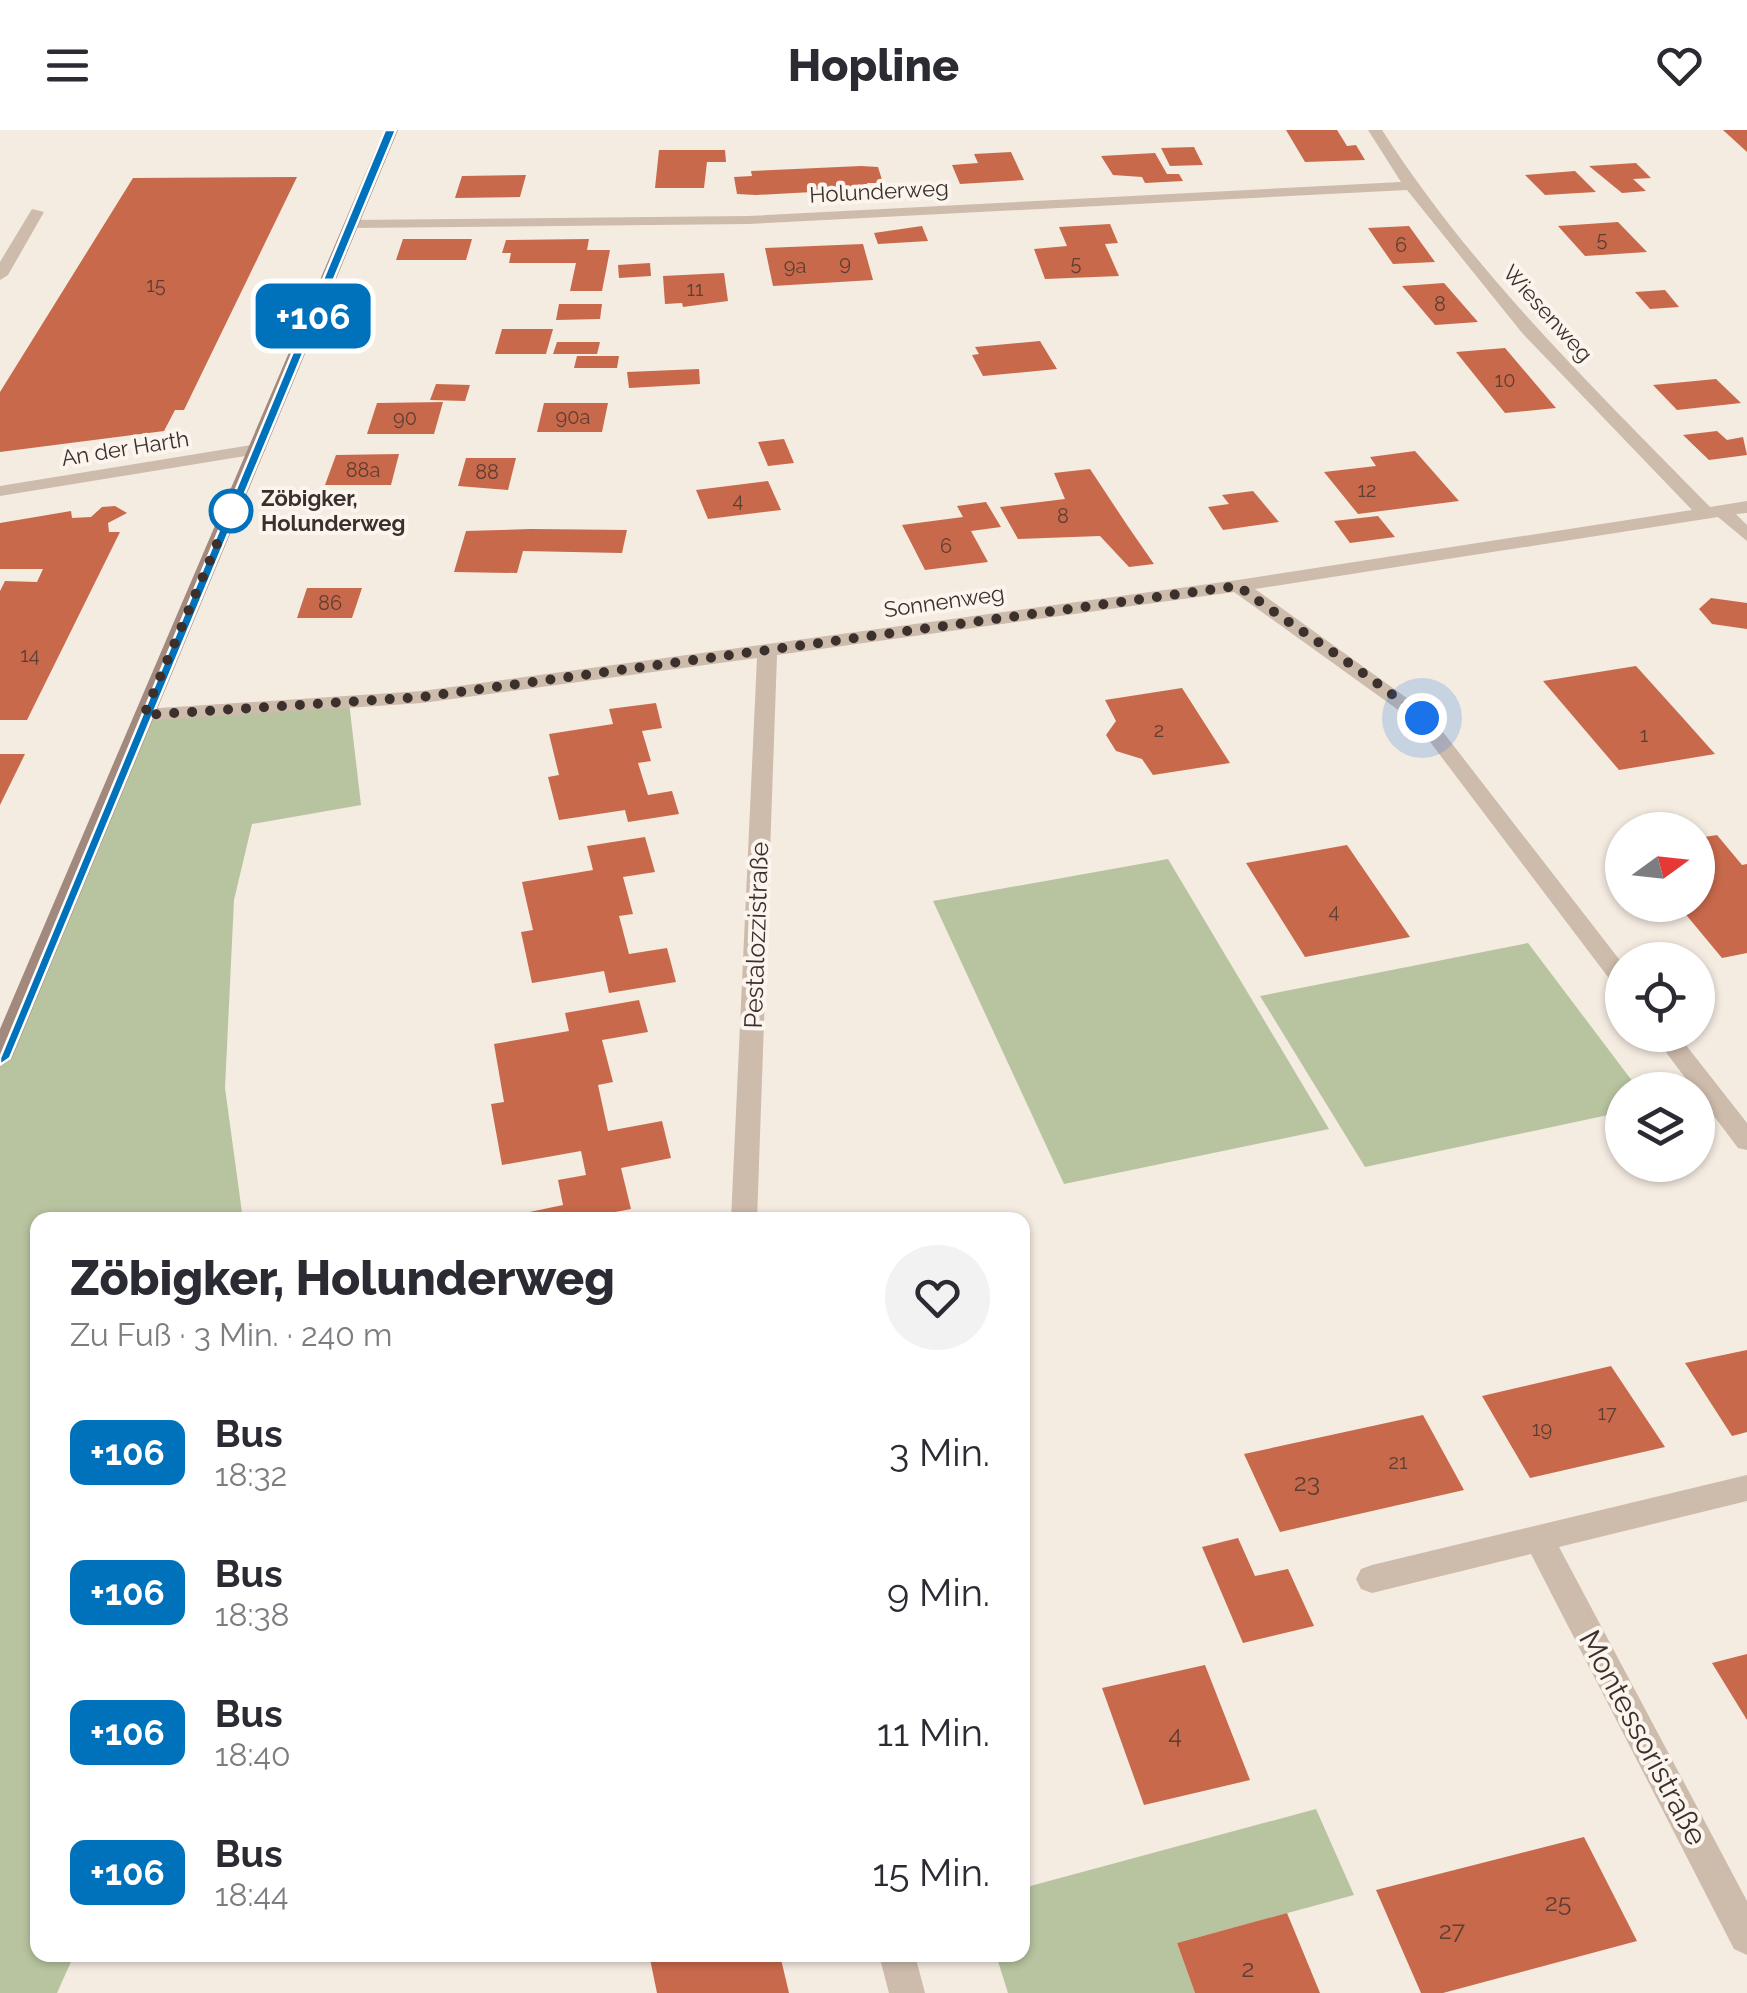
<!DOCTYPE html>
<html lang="de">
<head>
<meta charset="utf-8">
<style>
	:root { --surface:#fff; --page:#f2f2f3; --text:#2b2b33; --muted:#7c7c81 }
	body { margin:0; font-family:Raleway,sans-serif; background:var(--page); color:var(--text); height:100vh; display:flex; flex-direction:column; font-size:38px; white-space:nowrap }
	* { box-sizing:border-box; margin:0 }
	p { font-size:32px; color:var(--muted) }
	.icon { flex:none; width:55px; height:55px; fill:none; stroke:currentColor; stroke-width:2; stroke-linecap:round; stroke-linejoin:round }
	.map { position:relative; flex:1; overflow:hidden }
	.side { position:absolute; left:30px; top:1082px; width:1000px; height:750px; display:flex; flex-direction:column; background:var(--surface); border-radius:20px; box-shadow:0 2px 8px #0004 }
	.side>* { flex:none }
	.badge { padding:0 20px; border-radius:15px; font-size:35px; line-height:65px }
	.needle { width:65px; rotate:75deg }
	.fabs { position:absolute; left:1605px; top:682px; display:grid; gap:20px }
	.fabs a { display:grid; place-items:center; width:110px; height:110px; border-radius:50%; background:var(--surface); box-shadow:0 2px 8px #0004; font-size:50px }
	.you { position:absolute; width:50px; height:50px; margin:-25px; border:8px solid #fff; border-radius:50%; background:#1a73e8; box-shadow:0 0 0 15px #1a73e833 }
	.map>.badge { position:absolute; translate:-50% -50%; box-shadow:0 0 0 5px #fff }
	.round { display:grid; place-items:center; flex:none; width:105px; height:105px; border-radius:52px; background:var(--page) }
	.head { display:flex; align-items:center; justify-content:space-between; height:170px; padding:0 40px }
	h1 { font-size:48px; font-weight:800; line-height:75px }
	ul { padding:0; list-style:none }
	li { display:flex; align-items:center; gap:30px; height:140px; padding:0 40px }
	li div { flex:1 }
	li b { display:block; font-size:38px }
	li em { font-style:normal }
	li .badge { min-width:110px; font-weight:700; text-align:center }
	header { display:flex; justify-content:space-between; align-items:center; height:130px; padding:0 40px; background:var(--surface); font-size:45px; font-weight:800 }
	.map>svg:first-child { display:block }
	.green { fill:#b8c4a0 }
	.building { fill:#c8694b }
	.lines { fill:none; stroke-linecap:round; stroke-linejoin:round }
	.lane { fill:#cdbbac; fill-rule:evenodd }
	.street { fill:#cdbbac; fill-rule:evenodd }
	.secondary { fill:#a18a7d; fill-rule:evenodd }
	.line { fill:#0072bc; stroke:#fff; stroke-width:2.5 }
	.walk { stroke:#3b302b; stroke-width:10; stroke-dasharray:0 18 }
	.stop-dot { fill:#fff; stroke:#0072bc; stroke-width:5 }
	.labels { text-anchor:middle; stroke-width:8; stroke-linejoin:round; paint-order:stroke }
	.number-label { font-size:20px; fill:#5e3e33 }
	.far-street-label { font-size:22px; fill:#3b302b; stroke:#fbf5ee }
	.far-stop-label { font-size:22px; font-weight:bold; fill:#3b302b; stroke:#fbf5ee; text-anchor:start }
	.street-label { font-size:25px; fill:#3b302b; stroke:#fbf5ee }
	.near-number-label { font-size:25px; fill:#5e3e33 }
	.near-street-label { font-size:30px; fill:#3b302b; stroke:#fbf5ee }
</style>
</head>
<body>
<header><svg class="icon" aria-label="menu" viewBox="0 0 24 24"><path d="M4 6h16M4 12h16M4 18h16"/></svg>Hopline<svg class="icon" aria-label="heart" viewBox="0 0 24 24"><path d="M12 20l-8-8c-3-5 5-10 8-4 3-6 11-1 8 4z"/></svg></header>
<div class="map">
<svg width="1747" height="1863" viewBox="0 0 1747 1863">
	<rect width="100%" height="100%" fill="#f4ebe1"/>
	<g class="green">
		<path d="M 349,572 L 361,675 L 252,694 L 234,770 L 225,958 L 243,1090 L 38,1090 L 38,1825 L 74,1825 L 57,1863 L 0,1863 L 0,928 L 144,585 Z"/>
		<path d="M 1168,729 L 1329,999 L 1064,1054 L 933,771 Z"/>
		<path d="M 1528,813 L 1639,960 L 1622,960 L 1622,982 L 1365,1037 L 1260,866 Z"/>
		<path d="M 1316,1679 L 1354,1765 L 1177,1813 L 1195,1863 L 1008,1863 L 996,1825 L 1022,1825 L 1023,1758 Z"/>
	</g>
	<g class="building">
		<path d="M 1286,0 L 1337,0 L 1347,16 L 1356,15 L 1365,30 L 1305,32 Z"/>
		<path d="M 1723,0 L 1747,0 L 1747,22 Z"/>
		<path d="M 1194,17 L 1203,35 L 1170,36 L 1161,18 Z"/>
		<path d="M 659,20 L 725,20 L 726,32 L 707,32 L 704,58 L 655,58 Z"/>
		<path d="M 1011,22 L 1024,50 L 960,54 L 952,35 L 978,33 L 974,24 Z"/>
		<path d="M 1155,23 L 1167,44 L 1179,44 L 1183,51 L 1145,53 L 1142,47 L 1113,45 L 1101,26 Z"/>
		<path d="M 1636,33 L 1651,48 L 1633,49 L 1646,61 L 1622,63 L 1589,36 Z"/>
		<path d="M 861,36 L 878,37 L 883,53 L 867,53 L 868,59 L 756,65 L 737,64 L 734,47 L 752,46 L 751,41 Z"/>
		<path d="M 1575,41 L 1596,62 L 1545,65 L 1525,45 Z"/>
		<path d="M 526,45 L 520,67 L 455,68 L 462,46 Z"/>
		<path d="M 297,47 L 184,280 L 175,280 L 164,301 L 0,322 L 0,262 L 133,48 Z"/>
		<path d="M 1618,92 L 1647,122 L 1585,126 L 1558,96 Z"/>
		<path d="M 1110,94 L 1118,113 L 1105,114 L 1119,146 L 1045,149 L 1034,119 L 1067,116 L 1059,97 Z"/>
		<path d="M 922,96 L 928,111 L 878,114 L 874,103 Z"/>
		<path d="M 1409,96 L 1435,132 L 1393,134 L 1368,98 Z"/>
		<path d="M 403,109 L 472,109 L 466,130 L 396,130 Z"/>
		<path d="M 589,109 L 587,120 L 610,120 L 602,161 L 570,161 L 576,133 L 509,133 L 511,123 L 502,123 L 506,110 Z"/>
		<path d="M 863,114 L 873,150 L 773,156 L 765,118 Z"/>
		<path d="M 650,133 L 651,146 L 619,148 L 618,135 Z"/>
		<path d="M 724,143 L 728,171 L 683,177 L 682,173 L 665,174 L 663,146 Z"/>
		<path d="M 1444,153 L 1478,192 L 1435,195 L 1402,156 Z"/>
		<path d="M 1665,160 L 1679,177 L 1650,179 L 1635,162 Z"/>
		<path d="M 559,174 L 602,174 L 600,189 L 556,190 Z"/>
		<path d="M 502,199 L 553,199 L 546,224 L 495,224 Z"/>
		<path d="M 1040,211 L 1057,239 L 983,246 L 972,225 L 979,224 L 975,217 Z"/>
		<path d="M 557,212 L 600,212 L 597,224 L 553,224 Z"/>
		<path d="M 1505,218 L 1556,278 L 1505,283 L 1456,222 Z"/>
		<path d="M 577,226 L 619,226 L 617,238 L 574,238 Z"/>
		<path d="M 699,239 L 700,254 L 629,258 L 627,242 Z"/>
		<path d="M 1716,249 L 1741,273 L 1677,280 L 1653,255 Z"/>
		<path d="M 436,254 L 470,255 L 465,271 L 430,270 Z"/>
		<path d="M 443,272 L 434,304 L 367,304 L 377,273 Z"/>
		<path d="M 544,273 L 608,273 L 602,302 L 537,302 Z"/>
		<path d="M 1717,301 L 1727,310 L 1743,307 L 1747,325 L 1709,330 L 1683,305 Z"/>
		<path d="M 784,309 L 794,333 L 768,336 L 758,312 Z"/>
		<path d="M 1415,321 L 1459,371 L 1358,384 L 1324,342 L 1376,336 L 1370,327 Z"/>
		<path d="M 399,324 L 391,355 L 325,355 L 336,325 Z"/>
		<path d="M 466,328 L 516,328 L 508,360 L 458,356 Z"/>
		<path d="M 1090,339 L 1127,395 L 1154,434 L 1129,437 L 1100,406 L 1018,409 L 1000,377 L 1065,369 L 1054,343 Z"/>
		<path d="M 768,351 L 781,380 L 708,389 L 696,360 Z"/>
		<path d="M 1253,361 L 1279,392 L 1223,400 L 1208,377 L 1229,374 L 1222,365 Z"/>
		<path d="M 986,372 L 1001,397 L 971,401 L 988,432 L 925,440 L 902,395 L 963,387 L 957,376 Z"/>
		<path d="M 115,376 L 127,383 L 108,393 L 109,402 L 120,402 L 27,590 L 0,590 L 0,461 L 5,451 L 37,452 L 43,439 L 0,439 L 0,393 L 71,381 L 72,388 L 91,387 L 102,377 Z"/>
		<path d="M 1378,386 L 1395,407 L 1350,413 L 1334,391 Z"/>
		<path d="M 531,399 L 627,400 L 622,423 L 523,421 L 517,443 L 454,442 L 466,401 Z"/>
		<path d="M 307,458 L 362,458 L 352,488 L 297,488 Z"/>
		<path d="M 1711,468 L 1747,473 L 1747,499 L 1712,494 L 1699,479 Z"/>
		<path d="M 1636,536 L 1682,587 L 1715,624 L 1619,640 L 1543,551 Z"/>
		<path d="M 1182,558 L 1230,633 L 1153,645 L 1142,629 L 1116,621 L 1106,605 L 1116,591 L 1105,570 Z"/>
		<path d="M 656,573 L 662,598 L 642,601 L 651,631 L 638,633 L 648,665 L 672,661 L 679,684 L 628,692 L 625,680 L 559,690 L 548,647 L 559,645 L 549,604 L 613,594 L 609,579 Z"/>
		<path d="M 0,624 L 25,624 L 0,675 Z"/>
		<path d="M 1717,705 L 1742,735 L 1747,734 L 1747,823 L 1722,828 L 1678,775 L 1698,775 L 1698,708 Z"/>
		<path d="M 645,707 L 655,742 L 623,747 L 633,784 L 619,786 L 629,824 L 667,818 L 676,852 L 609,863 L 604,841 L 532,853 L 521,802 L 533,800 L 522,752 L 593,740 L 587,716 Z"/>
		<path d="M 1347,715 L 1410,807 L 1305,827 L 1246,733 Z"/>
		<path d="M 639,870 L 648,902 L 602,910 L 613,952 L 598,955 L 608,1001 L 662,991 L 671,1028 L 621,1038 L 631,1079 L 600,1085 L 601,1090 L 491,1090 L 563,1075 L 558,1050 L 586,1045 L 581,1021 L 502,1035 L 491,974 L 504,972 L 494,914 L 569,901 L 565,883 Z"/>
		<path d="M 1747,1220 L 1747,1302 L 1732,1306 L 1685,1233 Z"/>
		<path d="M 1611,1236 L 1665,1317 L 1530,1348 L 1482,1266 Z"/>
		<path d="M 1423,1285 L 1464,1360 L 1280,1402 L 1244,1324 Z"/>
		<path d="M 1238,1408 L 1255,1446 L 1288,1439 L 1314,1496 L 1243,1513 L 1202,1417 Z"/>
		<path d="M 1747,1524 L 1747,1590 L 1712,1533 Z"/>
		<path d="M 1205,1535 L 1250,1650 L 1144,1675 L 1102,1558 Z"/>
		<path d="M 1584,1707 L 1637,1811 L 1443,1863 L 1421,1863 L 1376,1760 Z"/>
		<path d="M 1287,1783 L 1320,1863 L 1195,1863 L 1177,1813 Z"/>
		<path d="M 668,1825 L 780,1825 L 789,1863 L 657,1863 L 650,1829 Z"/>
	</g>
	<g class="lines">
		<path class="lane" d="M 32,79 L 44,82 L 8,145 L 0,150 L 0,132 Z"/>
		<g class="street">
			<path d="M 1368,0 L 1382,0 C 1473,142 1593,257 1710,377 L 1747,371 L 1747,383 L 1736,384 L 1747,395 L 1747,411 L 1718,387 L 1255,459 L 1429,584 L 1622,833 L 1622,857 L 1614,855 L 1415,592 L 1234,462 L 777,525 L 757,1090 L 731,1090 L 757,528 L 422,573 L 144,591 L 134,585 L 144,579 L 422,561 L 1238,450 L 1692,380 L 1523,204 L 1407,60 L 748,94 L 351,98 L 344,94 L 351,90 L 748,86 L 1401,52 Z"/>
			<path d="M 257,314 L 266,319 L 263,323 L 0,366 L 0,356 Z"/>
			<path d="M 1653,905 L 1678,905 L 1747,993 L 1747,1020 L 1738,1018 Z"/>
			<path d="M 1747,1345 L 1747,1371 L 1559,1417 L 1747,1771 L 1747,1825 L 1734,1819 L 1531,1424 L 1372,1463 L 1361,1459 L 1356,1449 L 1361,1439 L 1372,1435 Z"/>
			<path d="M 879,1825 L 915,1825 L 925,1863 L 889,1863 Z"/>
		</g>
		<path class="secondary" d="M 384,0 L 398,0 L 12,928 L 0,937 L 0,899 Z"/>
	</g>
	<path class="line" d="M 385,0 L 396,0 L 10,928 L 0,935 L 0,928 Z"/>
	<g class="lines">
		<path class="walk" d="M 231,381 L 144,585 L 422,567 L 1238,456 C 1299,501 1364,540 1422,588"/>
	</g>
	<circle class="stop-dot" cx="231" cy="381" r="20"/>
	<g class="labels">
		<g class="number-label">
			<text x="1602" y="116">5</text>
			<text x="1401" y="122">6</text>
			<text x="845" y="140">9</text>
			<text x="1076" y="140">5</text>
			<text x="795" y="143">9a</text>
			<text x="156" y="162">15</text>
			<text x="695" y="166">11</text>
			<text x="1440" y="181">8</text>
			<text x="1505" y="257">10</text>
			<text x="573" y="294">90a</text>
			<text x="405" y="295">90</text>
			<text x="363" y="347">88a</text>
			<text x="487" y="349">88</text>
			<text x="1367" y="367">12</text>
			<text x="738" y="377">4</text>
			<text x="1063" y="393">8</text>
			<text x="946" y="423">6</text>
			<text x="330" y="480">86</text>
			<text x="30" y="532">14</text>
			<text x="1159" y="607">2</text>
			<text x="1644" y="612">1</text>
			<text x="1334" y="788">4</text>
			<text x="1607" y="1290">17</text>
			<text x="1542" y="1306">19</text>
			<text x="1398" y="1339">21</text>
		</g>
		<g class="far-street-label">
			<text transform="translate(879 61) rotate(-3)" y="8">Holunderweg</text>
			<text transform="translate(1548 183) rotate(48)" y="8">Wiesenweg</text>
			<text transform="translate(125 318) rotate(-9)" y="8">An der Harth</text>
			<text transform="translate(944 471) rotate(-8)" y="8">Sonnenweg</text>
		</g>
		<g class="far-stop-label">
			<text x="261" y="376">Zöbigker,<tspan x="261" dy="25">Holunderweg</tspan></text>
		</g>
		<g class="street-label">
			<text transform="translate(756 805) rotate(-88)" y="9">Pestalozzistraße</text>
		</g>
		<g class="near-number-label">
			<text x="1307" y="1361">23</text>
			<text x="1175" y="1613">4</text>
			<text x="1558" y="1781">25</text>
			<text x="1452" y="1809">27</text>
			<text x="1248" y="1847">2</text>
		</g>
		<g class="near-street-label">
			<text transform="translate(1643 1608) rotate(62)" y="10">Montessoristraße</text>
		</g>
	</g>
</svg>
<div class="fabs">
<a><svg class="needle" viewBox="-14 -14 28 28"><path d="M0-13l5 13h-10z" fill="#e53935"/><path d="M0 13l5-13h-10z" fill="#7c7c81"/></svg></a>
<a><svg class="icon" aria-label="locate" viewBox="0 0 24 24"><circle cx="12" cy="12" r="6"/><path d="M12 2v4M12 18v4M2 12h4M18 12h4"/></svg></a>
<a><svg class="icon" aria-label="layers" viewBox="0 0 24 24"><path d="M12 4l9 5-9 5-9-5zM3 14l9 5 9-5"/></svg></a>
</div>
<div class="you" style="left:1422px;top:588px"></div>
<b class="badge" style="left:313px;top:186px;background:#0072bc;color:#fff">+106</b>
<section class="side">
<div class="head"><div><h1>Zöbigker, Holunderweg</h1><p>Zu Fuß · 3 Min. · 240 m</p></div><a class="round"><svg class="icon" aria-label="heart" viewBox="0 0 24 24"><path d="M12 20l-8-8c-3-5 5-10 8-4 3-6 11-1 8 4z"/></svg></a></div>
<ul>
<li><span class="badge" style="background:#0072bc;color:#fff">+106</span><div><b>Bus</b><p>18:32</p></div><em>3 Min.</em></li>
<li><span class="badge" style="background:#0072bc;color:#fff">+106</span><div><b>Bus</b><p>18:38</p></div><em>9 Min.</em></li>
<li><span class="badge" style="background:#0072bc;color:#fff">+106</span><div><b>Bus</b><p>18:40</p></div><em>11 Min.</em></li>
<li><span class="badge" style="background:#0072bc;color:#fff">+106</span><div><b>Bus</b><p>18:44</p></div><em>15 Min.</em></li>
</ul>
</section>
</div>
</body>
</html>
